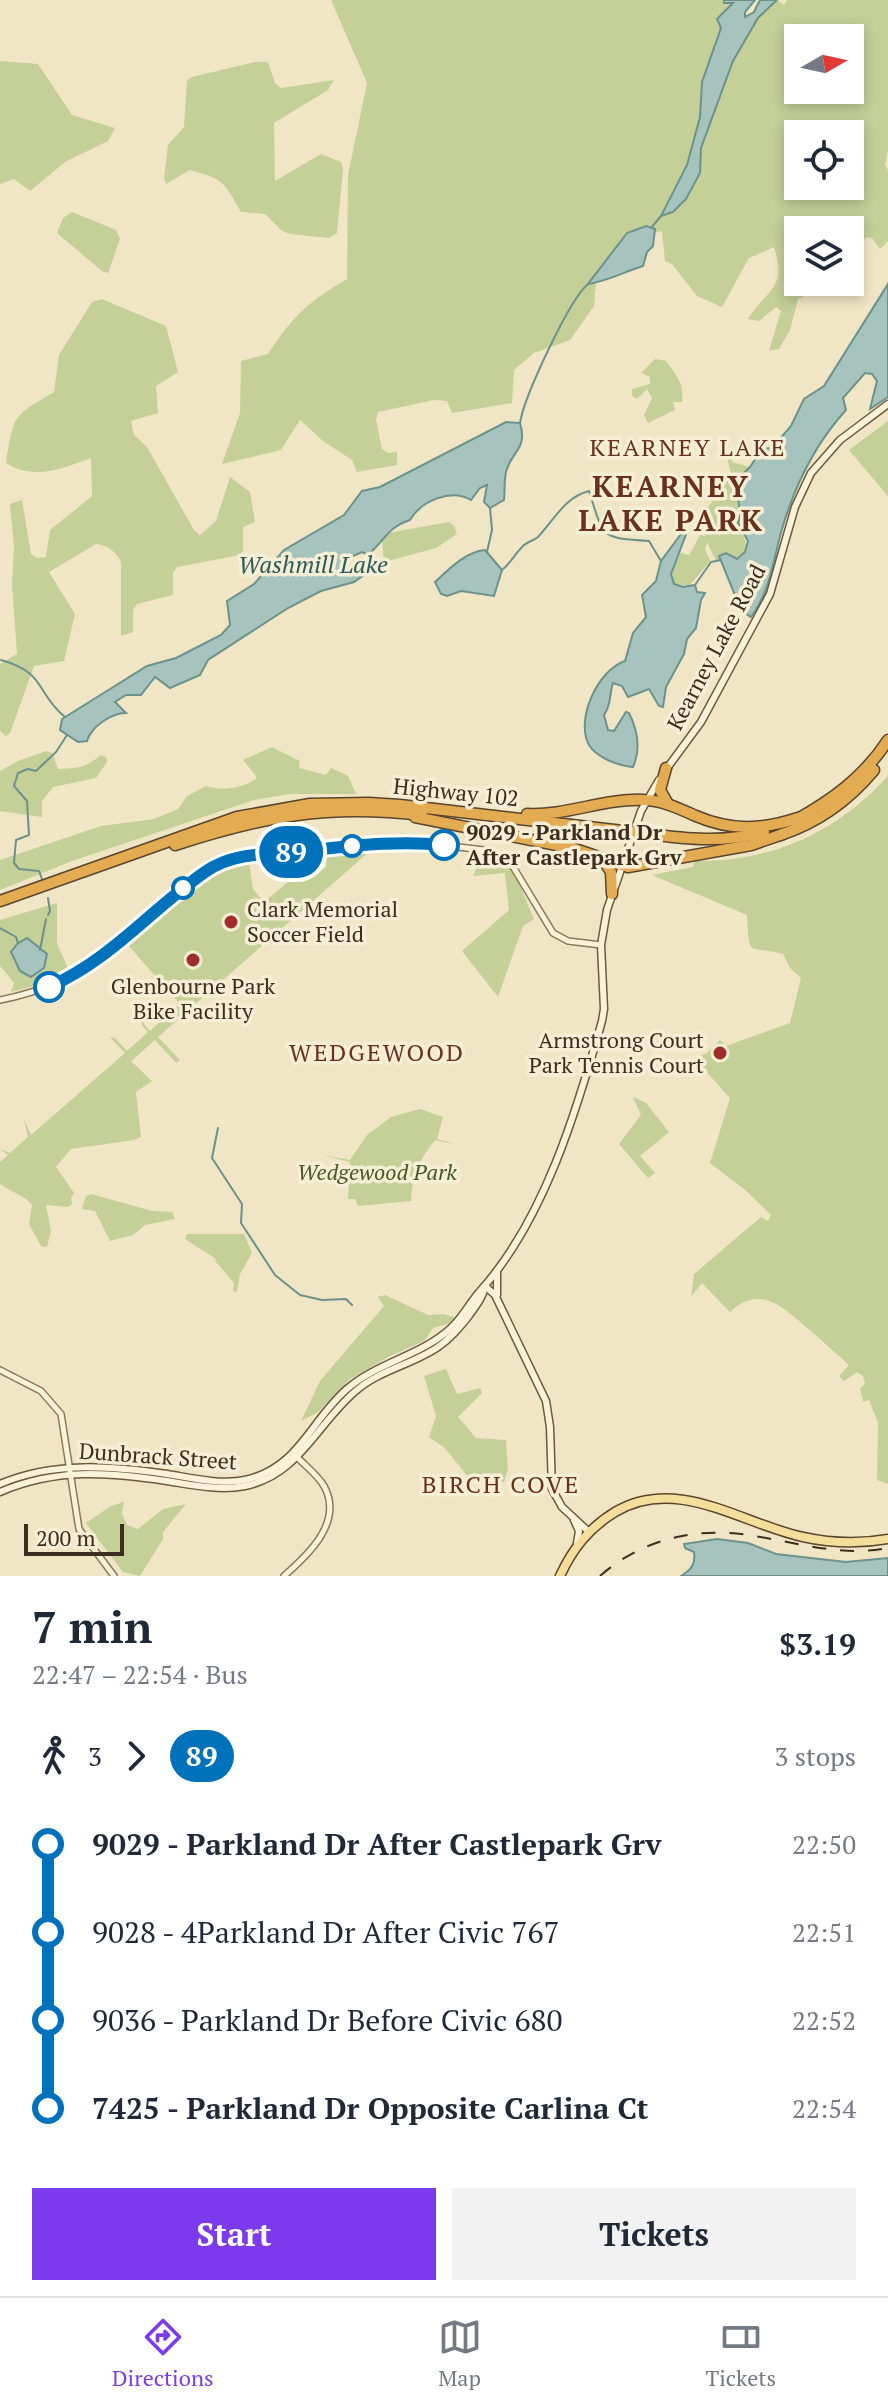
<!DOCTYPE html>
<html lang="en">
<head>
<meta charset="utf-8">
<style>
	:root { --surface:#fff; --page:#f2f2f3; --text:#1f2937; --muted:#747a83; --line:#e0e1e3; --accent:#7c3aed }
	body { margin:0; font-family:"PT Serif",serif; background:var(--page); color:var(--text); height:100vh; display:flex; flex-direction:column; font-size:30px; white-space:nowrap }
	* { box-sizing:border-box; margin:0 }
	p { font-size:26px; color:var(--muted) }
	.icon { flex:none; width:44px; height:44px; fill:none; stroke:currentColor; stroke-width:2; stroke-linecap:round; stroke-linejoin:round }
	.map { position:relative; height:1576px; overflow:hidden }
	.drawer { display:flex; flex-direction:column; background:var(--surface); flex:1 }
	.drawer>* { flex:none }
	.badge { padding:0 16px; border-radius:26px; font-size:28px; line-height:52px }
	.needle { width:52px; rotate:81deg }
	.controls { position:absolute; left:784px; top:24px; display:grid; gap:16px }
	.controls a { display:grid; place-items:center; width:80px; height:80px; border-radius:0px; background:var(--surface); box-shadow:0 4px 12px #0003; font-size:40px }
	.scale { position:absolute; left:24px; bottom:20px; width:100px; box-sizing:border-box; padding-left:8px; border:4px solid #3c2e1e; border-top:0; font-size:22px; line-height:28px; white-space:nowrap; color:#3c2e1e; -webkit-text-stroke:6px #f7efd5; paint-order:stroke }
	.map>.badge { position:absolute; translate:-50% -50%; box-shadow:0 0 0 4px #fff }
	.legs { display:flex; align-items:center; gap:12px; height:88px; padding:0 32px; font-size:26px }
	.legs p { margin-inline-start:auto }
	.headline { display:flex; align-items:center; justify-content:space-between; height:136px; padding:0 32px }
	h1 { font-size:44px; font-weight:700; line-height:60px }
	.primary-button { display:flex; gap:16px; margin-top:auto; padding:16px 32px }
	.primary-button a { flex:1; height:92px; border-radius:0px; background:var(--accent); color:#fff; font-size:32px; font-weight:700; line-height:92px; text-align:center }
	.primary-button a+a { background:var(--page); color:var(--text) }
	ul { padding:0 32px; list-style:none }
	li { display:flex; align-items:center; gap:28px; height:88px; font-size:30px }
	li i { display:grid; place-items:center; width:12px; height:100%; margin:0 10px; background:currentColor }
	li i::after { content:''; width:20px; height:20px; margin:-10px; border:6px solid; border-radius:50%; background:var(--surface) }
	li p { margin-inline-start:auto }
	li:first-child i { background:linear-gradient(#0000 50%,currentColor 0) }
	li:last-child i { background:linear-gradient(currentColor 50%,#0000 0) }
	.dock { display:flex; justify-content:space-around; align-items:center; height:112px; border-top:2px solid var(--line); background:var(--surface); font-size:22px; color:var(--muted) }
	.dock a { display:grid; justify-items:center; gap:4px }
	.dock .on { color:var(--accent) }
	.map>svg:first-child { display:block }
	.green { fill:#c5cf98; fill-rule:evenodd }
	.water { fill:#a7c3bd; stroke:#6c928b; stroke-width:2 }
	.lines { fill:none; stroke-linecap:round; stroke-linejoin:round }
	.stream { stroke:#6c928b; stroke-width:2 }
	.tertiary-casing { stroke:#8c785a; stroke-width:8 }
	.secondary-casing { stroke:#6e593d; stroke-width:9 }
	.primary-casing { stroke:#5a452e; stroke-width:11 }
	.motorway-casing { stroke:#5a452e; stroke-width:13 }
	.tertiary { stroke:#faf2d9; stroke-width:5 }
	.secondary { stroke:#faf2d9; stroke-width:6 }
	.primary { stroke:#f5de9b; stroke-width:8 }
	.motorway { stroke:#e3ac52; stroke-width:10 }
	.rail { stroke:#3c2e1e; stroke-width:2; stroke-dasharray:14 14; stroke-linecap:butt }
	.motorway-bridge-casing { stroke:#5a452e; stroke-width:13; stroke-linecap:butt }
	.motorway-bridge { stroke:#e3ac52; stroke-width:10 }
	.line-1-casing { stroke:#fff; stroke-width:18 }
	.line-1 { stroke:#0072bc; stroke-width:12 }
	.stop-1-dot { fill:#fff; stroke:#0072bc; stroke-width:4 }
	.poi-dot { fill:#9e2e27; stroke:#f7efd5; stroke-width:3 }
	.labels { text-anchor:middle; stroke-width:7; stroke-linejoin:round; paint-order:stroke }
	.street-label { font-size:22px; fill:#3c2e1e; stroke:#f7efd5 }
	.stop-label { font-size:22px; font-weight:bold; fill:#3c2e1e; stroke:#f7efd5; text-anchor:start }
	.poi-label { font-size:22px; fill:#3c2e1e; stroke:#f7efd5; text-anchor:start }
	.park-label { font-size:22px; font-style:italic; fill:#485924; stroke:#f7efd5 }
	.neighbourhood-label { font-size:24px; letter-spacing:2px; fill:#6a311c; stroke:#f7efd5 }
	.water-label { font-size:24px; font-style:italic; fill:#2d5c5c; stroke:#f7efd5 }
	.district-label { font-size:30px; font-weight:bold; letter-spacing:2px; fill:#6a311c; stroke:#f7efd5 }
</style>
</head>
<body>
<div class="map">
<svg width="888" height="1576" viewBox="0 0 888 1576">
	<rect width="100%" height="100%" fill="#f0e6c5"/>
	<g class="green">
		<path d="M 331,0 L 724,0 L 725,3 L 733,2 L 717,19 L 721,28 L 702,82 L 700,117 L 687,165 L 662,215 L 700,173 L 701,148 L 733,61 L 758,18 L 777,0 L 784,5 L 787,0 L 888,0 L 888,149 L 885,165 L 888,170 L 888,241 L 880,249 L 872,238 L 866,237 L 850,258 L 850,230 L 798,230 L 798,282 L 813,282 L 818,289 L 798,299 L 790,330 L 779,349 L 769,351 L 781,311 L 776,307 L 759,321 L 748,319 C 766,289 788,290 774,247 L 749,258 L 722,307 L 697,296 L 672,264 L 665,261 L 662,231 L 654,233 L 654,229 L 646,226 L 589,284 L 596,283 L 594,306 L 570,340 L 534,353 L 514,370 L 512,403 L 452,413 L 447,401 L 434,400 L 378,412 L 376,420 L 382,449 L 388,453 L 397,452 L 397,465 L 357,472 L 352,460 L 323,441 L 300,420 L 281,450 L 222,464 L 240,413 L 241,361 L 268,354 C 291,318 310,300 347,279 L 348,175 L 367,83 ZM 798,38 L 850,38 L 850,90 L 798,90 ZM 798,134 L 850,134 L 850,186 L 798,186 Z"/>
		<path d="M 0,61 L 38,64 L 72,115 L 115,128 L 108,141 L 65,162 L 30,191 L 14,179 L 0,184 Z"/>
		<path d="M 255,62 L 268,62 L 275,83 L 281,88 L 334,80 L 328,90 L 274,123 L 275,181 L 321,154 L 341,162 L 343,169 L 337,233 L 329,238 L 290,234 L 282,231 L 265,214 L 241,212 C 224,182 224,179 190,170 L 166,184 L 164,178 L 168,145 L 184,127 L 187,81 L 192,77 Z"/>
		<path d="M 72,212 L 116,230 L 120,239 L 108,273 L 102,271 L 57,233 L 63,218 Z"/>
		<path d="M 102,299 L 166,326 L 178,372 L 156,386 L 158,413 L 131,421 L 134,435 L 147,447 L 194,530 L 200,535 L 216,521 L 230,477 L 250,492 L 255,522 L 243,527 L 243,552 L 235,556 L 177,567 L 173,573 L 173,595 L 137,604 L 133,610 L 133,632 L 121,636 L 121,562 C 115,551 108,545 96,544 L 49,572 L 75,614 L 64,661 L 34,666 L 10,733 L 6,736 L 0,731 L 0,664 L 17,654 L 12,585 L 14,547 L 10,504 L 22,500 L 31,554 L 37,558 L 46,557 L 50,530 L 92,496 L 91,458 C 64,468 33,481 6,463 C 14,414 12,417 54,392 L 59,355 L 92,302 Z"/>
		<path d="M 655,359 L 666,361 C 676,375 685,384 682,402 L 673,402 L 675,410 L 648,423 L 644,415 L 652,398 L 647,389 L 637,399 L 632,396 L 632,389 L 650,384 L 650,377 L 641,373 Z"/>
		<path d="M 888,421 L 888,496 L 849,450 Z"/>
		<path d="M 732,456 L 732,462 L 750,467 L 736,481 C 737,495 738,508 738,521 C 739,535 749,536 745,553 L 737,559 L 720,556 L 721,560 L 716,561 L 707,542 L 705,549 L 710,561 L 689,586 L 674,584 L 671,574 L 680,553 L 689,555 L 700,535 L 705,536 L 696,522 L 724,487 L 727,475 L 732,477 L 727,458 Z"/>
		<path d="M 449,522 L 454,526 L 457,534 L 436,548 L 384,562 L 382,541 L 388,533 Z"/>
		<path d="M 272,747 L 300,761 L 299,768 L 326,775 L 331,768 L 348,776 L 356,794 L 290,794 L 254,800 L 72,861 L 0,890 L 0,860 L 101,826 L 154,819 L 178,809 L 187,796 L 206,786 C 224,791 239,789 256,779 L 256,776 L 243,760 Z"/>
		<path d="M 46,751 L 52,753 L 58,769 C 79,768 85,768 101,755 L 106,757 L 107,762 L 96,778 L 53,787 L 42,801 L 42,817 L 0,811 L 0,771 L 18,761 Z"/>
		<path d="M 888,776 L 888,1484 L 877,1480 L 878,1423 L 869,1400 L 863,1402 L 860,1388 L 865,1384 L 863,1376 L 857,1372 L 844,1381 L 839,1376 L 849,1365 C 836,1353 823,1342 811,1331 C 786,1310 761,1282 730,1312 L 702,1283 L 691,1297 L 694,1274 L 761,1217 L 768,1221 L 771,1215 L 744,1189 L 710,1163 L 730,1098 L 694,1058 L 707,1053 L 720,1040 L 726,1046 L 790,1023 L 801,978 L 790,968 L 783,954 C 746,944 750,960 747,915 L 652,875 L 693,867 L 695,861 C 772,862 836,833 888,776 Z"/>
		<path d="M 371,850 L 158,1037 L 180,1060 L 176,1063 L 155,1040 L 131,1061 L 152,1081 L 136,1092 L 141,1137 L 134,1140 L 71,1149 L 56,1167 L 74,1193 L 71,1198 L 72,1204 L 68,1207 L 46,1205 L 51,1231 L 47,1247 L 41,1246 L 29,1224 L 32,1205 C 23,1194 12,1193 0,1184 L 0,1162 L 8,1155 L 0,1149 L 10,1153 L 28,1137 L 24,1119 L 31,1135 L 125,1053 L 110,1037 L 115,1038 L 127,1051 L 148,1032 L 142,1025 L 143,1012 L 144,1024 L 150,1031 L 180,1004 L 127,944 C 164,912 199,871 249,861 L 253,889 L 264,902 L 289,881 L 316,875 L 326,867 L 327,854 Z"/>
		<path d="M 482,856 L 502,860 L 514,871 L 534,919 L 523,926 L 498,997 L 462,951 L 509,910 L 505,873 L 473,876 Z"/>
		<path d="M 57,903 L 57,943 L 69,971 L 37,985 L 11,992 L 14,983 L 0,966 L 0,920 Z"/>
		<path d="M 633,1097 L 646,1103 L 669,1132 L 640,1156 L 655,1173 L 648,1178 L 619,1144 L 641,1115 Z"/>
		<path d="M 420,1109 L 443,1117 L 437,1139 L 459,1145 L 435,1140 C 419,1159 412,1177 411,1201 L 358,1206 L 355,1199 L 348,1199 L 350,1162 L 322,1155 L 350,1160 L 367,1135 L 391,1117 Z"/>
		<path d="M 91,1194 L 152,1211 L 172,1212 L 175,1219 L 145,1225 L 133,1235 L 110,1241 L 95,1211 L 82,1209 L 86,1196 Z"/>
		<path d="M 187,1234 L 244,1234 L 252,1253 L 240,1274 L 237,1292 L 233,1291 L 234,1283 L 215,1261 L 216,1259 L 185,1239 Z"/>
		<path d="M 385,1295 L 428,1315 L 444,1314 L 462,1320 L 433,1328 L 424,1341 L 388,1357 L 350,1379 L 318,1412 L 301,1421 L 320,1381 L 384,1306 L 378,1297 Z"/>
		<path d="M 446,1369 L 457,1394 L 480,1388 L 482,1393 L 458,1417 L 476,1438 L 506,1440 L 508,1469 L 504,1482 L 468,1477 L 445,1448 L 429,1437 L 436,1416 L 424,1376 Z"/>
		<path d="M 124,1502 L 122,1513 L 127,1525 L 138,1529 L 163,1509 L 186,1504 L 163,1532 L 163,1539 L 140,1576 L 123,1572 L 86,1523 L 111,1506 Z"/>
	</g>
	<g class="water">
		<path d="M 724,0 L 755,0 L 745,12 L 745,17 L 754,12 L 760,0 L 777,0 L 758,18 L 733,61 L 701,148 L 700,173 L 686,199 L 673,212 L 661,216 L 687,165 L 700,117 L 702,82 L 721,28 L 717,19 L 733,3 L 724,3 Z"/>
		<path d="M 646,226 L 655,229 L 653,246 L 647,252 L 643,266 C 624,272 608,281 588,284 L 627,233 Z"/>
		<path d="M 888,284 L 888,397 L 870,409 L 877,381 L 872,374 L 865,373 L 843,398 L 846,410 C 815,444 795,485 782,529 C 773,560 771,590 751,617 L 741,610 L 719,556 L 726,553 L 737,559 L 745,552 L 748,541 L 738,523 L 740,515 L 736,481 L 750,467 L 762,449 L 772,448 L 791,426 L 804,399 L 824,386 Z"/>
		<path d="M 506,422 L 520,423 C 528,450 511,451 506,472 C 504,481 505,491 504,500 L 490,508 L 484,502 L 487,485 L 480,488 L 471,500 C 451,488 421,501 410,520 C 388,527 385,540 368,555 L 362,552 L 341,561 L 342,567 L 361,566 L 364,575 L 354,582 L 321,591 L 288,608 L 208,660 L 200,675 L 170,688 L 155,677 L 141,695 L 126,695 L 115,702 L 126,713 C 111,713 91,727 87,741 L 78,742 L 60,730 L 62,719 L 147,666 L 176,658 L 221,635 L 230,625 L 227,601 L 254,584 L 284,550 L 344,515 L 362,491 L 380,487 Z"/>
		<path d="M 684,530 L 687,532 L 671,574 L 674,584 L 683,587 L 695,585 L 697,592 L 705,593 L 701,600 L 696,628 L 687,639 L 684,654 L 666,687 L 663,707 L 659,706 L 649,689 L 628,697 L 622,686 L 613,683 C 609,694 612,704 604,715 L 608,730 L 614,731 L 626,712 L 629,713 C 638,731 641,749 633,767 C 619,766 597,758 589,745 C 575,719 598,670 625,661 L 633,633 L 646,617 L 642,595 L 656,581 L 661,561 Z"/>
		<path d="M 485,550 L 502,570 L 494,596 L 461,591 L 447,596 L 441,594 L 435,582 C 449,569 465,552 485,550 Z"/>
		<path d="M 27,938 L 47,954 L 44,968 L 31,977 L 20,971 L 11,952 L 17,944 Z"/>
		<path d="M 717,1539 L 748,1543 L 776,1554 L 846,1562 L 888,1558 L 888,1576 L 681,1576 C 691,1570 696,1564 694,1552 L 685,1548 L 684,1544 Z"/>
	</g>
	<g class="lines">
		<g class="stream">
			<path d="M 651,228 L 661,216"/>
			<path d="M 520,423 C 524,397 569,300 588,284"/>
			<path d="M 487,552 L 492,530 L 490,508"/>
			<path d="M 502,570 C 511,563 514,555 522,547 C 526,542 533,541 538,537 C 554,520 565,497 589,491 C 604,538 600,538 649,541 L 661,561"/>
			<path d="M 695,585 L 711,562 L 721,560"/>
			<path d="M 1,660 C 47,673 35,692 65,717"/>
			<path d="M 42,879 L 39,871 L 19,869 L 14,863 L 16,840 L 29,835 L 27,801 L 14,786 L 18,773 L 28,769 L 36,771 L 56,752 L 67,735"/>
			<path d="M 48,898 L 50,911 L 48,915"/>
			<path d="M 0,928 L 16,937 L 18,943"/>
			<path d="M 40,950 L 46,919"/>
			<path d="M 218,1128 L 212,1158 L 242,1204 L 241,1223 L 275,1275 L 300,1295 L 322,1300 L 346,1299 L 352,1305"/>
		</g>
		<defs>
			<g id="tertiary">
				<path d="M 0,1000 C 42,992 78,976 112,950 C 163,911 191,865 259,854 L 408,841 L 492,851 L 512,865 L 553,933 L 568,941 L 601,945"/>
				<path d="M 0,1370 L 41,1391 L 61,1414 L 79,1529 L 114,1576"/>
				<path d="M 284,1576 C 308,1555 344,1522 324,1486 C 317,1474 303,1464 294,1454"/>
			</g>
			<g id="secondary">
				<path d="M 665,771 L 701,722 L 770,594 L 795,507 L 811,473 L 840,440 L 888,404"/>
				<path d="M 497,1271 L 497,1295"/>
				<path d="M 485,1286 L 495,1295 L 546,1401 L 550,1427 L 552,1489 L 562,1507 L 589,1532"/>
				<path d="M 0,1484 C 54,1461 111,1466 167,1474 C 192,1478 220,1485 245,1480 C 299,1468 310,1421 347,1389 C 378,1362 421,1356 451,1328 C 463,1317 470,1302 481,1290 C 544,1220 577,1110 602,1021 L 604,1009 L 601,945 L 607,910 L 641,811 L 659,780"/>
				<path d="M 0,1492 C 56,1468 108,1472 167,1481 C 192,1485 219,1491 245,1486 C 300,1475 318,1421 358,1389 C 381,1370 413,1364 438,1347 C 450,1339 459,1328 468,1317 C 475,1307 483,1298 485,1286"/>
				<path d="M 574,1520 L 579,1531 L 577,1543"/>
			</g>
			<path id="primary" d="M 560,1576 C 573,1548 589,1528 615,1512 C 677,1475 742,1524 803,1537 C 830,1543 860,1544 888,1539"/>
			<g id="motorway">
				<path d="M 666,768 L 660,790 L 668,804"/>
				<path d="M 527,814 C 567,816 604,798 644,800 C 662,800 680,809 696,816 C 731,831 762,830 798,818"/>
				<path d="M 415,817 L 572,848 L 628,867 L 751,845 L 783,834"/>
				<path d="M 794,821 C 832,800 864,777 888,740"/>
				<path d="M 648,834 C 687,839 724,843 764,832"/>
				<path d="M 780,835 C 817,823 849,800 874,770"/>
				<path d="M 175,845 C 265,816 327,804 422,815"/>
				<path d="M 604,861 L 611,872 L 612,894"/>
				<path d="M 0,901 L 237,817 L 310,804 L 369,803 L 400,805 L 623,831"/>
			</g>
		</defs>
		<use href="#tertiary" class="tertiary-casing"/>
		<use href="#secondary" class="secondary-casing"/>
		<use href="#primary" class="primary-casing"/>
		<use href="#motorway" class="motorway-casing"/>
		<use href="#tertiary" class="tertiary"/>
		<use href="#secondary" class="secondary"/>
		<use href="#primary" class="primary"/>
		<use href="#motorway" class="motorway"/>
		<path class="rail" d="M 600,1576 C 643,1538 699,1526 754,1536 C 799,1543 842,1557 888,1548"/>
		<defs>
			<path id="motorway-bridge" d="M 623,831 L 648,834"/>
		</defs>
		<use href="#motorway-bridge" class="motorway-bridge-casing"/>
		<use href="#motorway-bridge" class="motorway-bridge"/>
	</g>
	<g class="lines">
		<defs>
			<path id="line-1" d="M 49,987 C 113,958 149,911 205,872 C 233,852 271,854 304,851 C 352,846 397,840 444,845"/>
		</defs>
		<use href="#line-1" class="line-1-casing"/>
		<use href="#line-1" class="line-1"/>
	</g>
	<g class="stop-1-dot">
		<circle cx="444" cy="845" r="14"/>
		<circle cx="352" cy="846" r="10"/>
		<circle cx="183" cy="888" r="10"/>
		<circle cx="49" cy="987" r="14"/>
	</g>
	<g class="poi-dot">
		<circle cx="231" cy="922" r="8"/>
		<circle cx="193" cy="960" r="8"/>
		<circle cx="720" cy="1053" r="8"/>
	</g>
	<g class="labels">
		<g class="street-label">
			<text transform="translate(716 647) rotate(-62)" y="8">Kearney Lake Road</text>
			<text transform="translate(456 792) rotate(6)" y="8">Highway 102</text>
			<text transform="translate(158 1456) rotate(4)" y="8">Dunbrack Street</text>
		</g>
		<g class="stop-label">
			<text x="466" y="840">9029 - Parkland Dr<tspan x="466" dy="25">After Castlepark Grv</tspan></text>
		</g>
		<g class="poi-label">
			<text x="247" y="917">Clark Memorial<tspan x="247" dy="25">Soccer Field</tspan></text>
			<text x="193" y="994" text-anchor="middle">Glenbourne Park<tspan x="193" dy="25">Bike Facility</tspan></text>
			<text x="704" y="1048" text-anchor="end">Armstrong Court<tspan x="704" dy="25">Park Tennis Court</tspan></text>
		</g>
		<g class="park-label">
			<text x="377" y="1180">Wedgewood Park</text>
		</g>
		<g class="neighbourhood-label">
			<text x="688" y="456">KEARNEY LAKE</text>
			<text x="377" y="1061">WEDGEWOOD</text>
			<text x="501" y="1493">BIRCH COVE</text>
		</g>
		<g class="water-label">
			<text x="313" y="573">Washmill Lake</text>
		</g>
		<g class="district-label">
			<text x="671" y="497">KEARNEY<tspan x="671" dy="34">LAKE PARK</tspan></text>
		</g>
	</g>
</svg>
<div class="controls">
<a><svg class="needle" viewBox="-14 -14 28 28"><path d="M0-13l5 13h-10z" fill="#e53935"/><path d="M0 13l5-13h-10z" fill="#747a83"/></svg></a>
<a><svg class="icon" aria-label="locate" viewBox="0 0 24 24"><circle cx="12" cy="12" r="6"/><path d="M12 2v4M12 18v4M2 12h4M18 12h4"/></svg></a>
<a><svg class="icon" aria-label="layers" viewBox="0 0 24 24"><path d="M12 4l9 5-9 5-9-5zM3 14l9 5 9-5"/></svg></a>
</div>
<div class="scale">200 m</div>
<b class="badge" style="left:291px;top:852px;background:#0072bc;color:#fff">89</b>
</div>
<section class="drawer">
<div class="headline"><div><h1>7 min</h1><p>22:47 – 22:54 · Bus</p></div><b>$3.19</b></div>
<div class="legs"><svg class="icon" aria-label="walk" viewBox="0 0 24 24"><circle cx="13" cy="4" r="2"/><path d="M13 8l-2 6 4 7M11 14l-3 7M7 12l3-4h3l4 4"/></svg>3<svg class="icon" aria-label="forward" viewBox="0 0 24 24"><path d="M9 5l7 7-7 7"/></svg><b class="badge" style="background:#0072bc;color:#fff">89</b><p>3 stops</p></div>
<ul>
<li><i style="color:#0072bc"></i><b>9029 - Parkland Dr After Castlepark Grv</b><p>22:50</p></li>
<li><i style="color:#0072bc"></i><span>9028 - 4Parkland Dr After Civic 767</span><p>22:51</p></li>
<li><i style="color:#0072bc"></i><span>9036 - Parkland Dr Before Civic 680</span><p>22:52</p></li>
<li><i style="color:#0072bc"></i><b>7425 - Parkland Dr Opposite Carlina Ct</b><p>22:54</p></li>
</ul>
<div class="primary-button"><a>Start</a><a>Tickets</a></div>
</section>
<nav class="dock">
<a class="on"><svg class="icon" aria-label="directions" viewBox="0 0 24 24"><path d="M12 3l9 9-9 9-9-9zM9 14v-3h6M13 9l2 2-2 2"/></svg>Directions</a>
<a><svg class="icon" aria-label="map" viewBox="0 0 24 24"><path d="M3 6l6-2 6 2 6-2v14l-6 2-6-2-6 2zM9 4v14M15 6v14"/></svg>Map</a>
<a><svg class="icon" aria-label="tickets" viewBox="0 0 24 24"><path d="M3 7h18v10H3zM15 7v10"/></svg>Tickets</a>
</nav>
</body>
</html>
